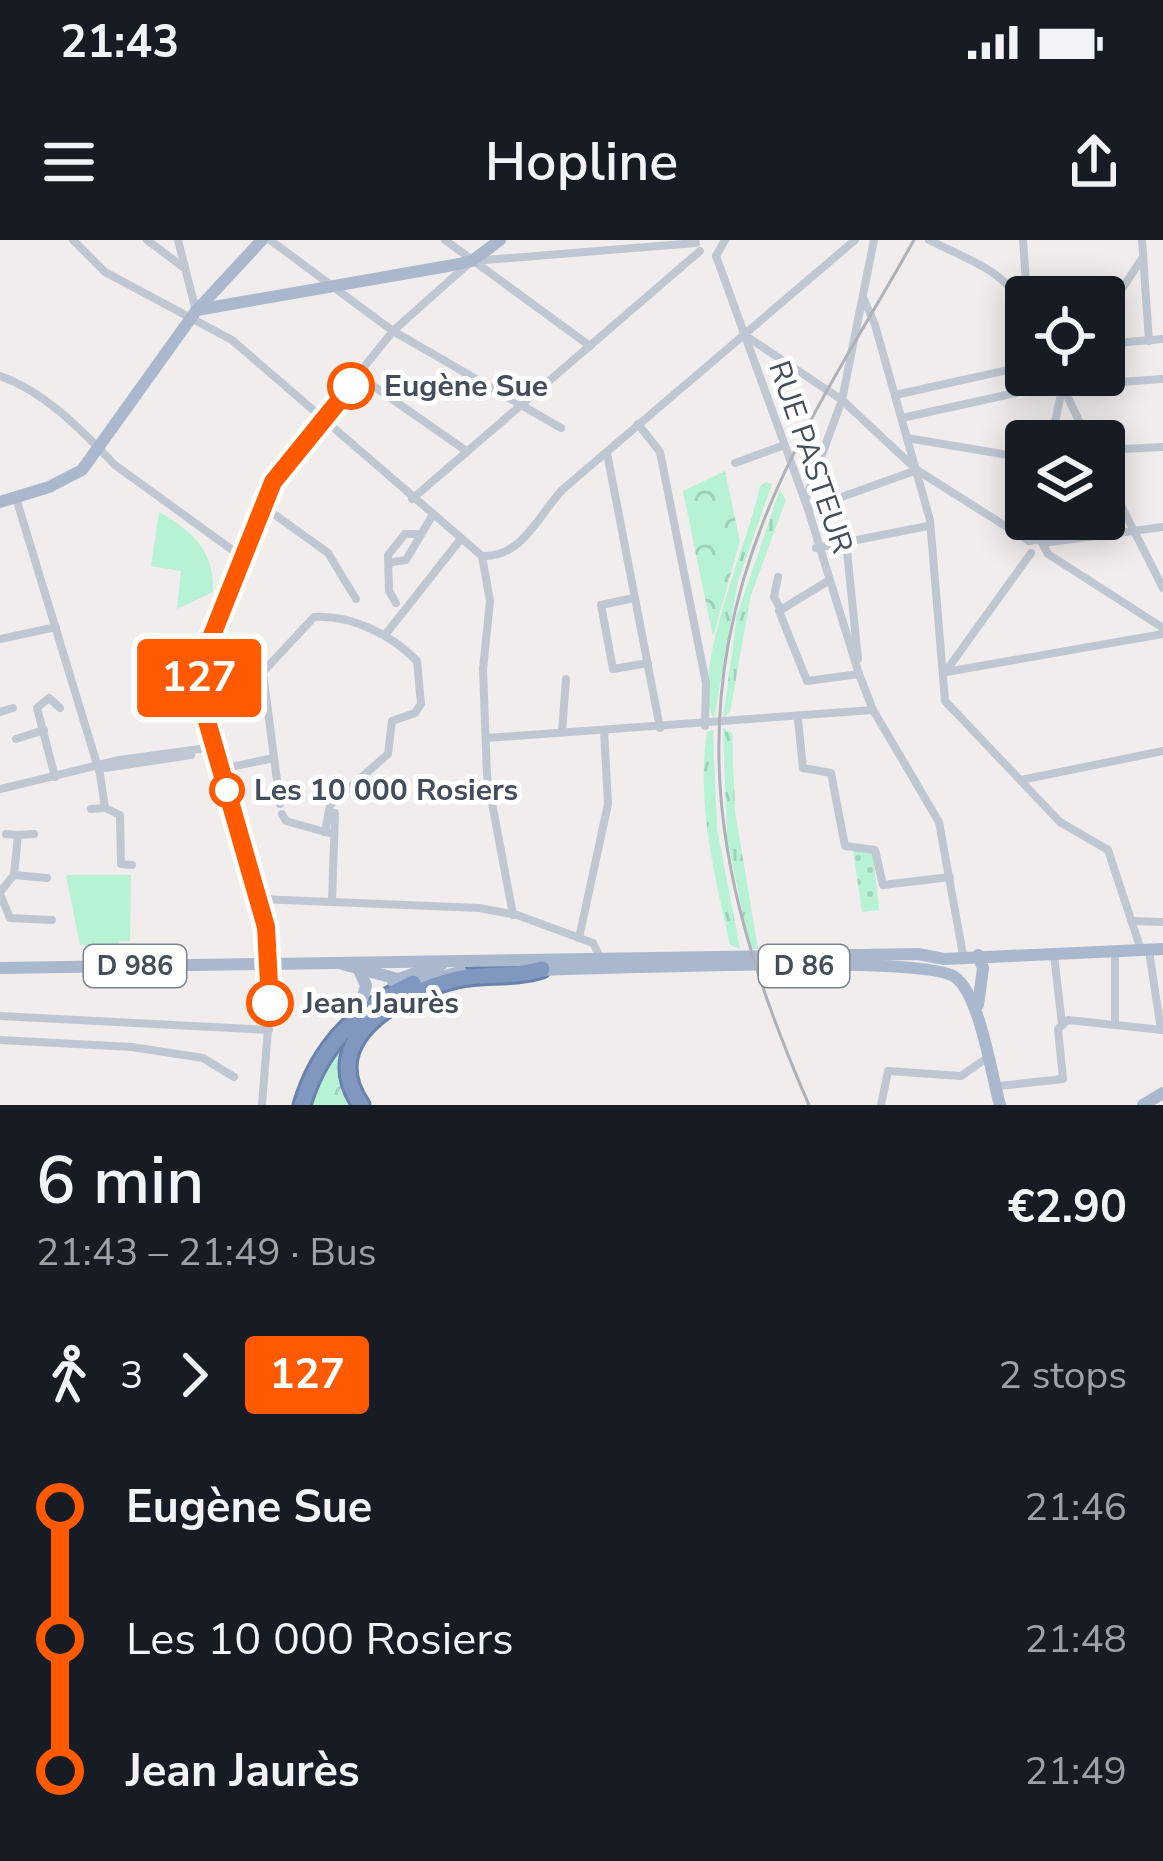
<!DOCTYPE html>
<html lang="en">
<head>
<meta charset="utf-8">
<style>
	:root { --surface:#171b24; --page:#20242c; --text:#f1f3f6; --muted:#9ea1a6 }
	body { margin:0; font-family:"Nunito Sans",sans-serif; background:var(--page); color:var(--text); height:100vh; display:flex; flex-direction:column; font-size:45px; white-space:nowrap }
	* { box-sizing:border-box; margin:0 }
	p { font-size:39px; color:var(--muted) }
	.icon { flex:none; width:66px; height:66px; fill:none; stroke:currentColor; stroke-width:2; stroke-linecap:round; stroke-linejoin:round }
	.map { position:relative; height:865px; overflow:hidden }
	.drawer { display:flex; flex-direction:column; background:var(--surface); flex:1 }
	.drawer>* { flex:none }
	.badge { padding:0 24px; border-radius:9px; font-size:42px; line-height:78px }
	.controls { position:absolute; left:1005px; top:36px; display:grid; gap:24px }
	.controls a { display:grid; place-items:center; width:120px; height:120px; border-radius:12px; background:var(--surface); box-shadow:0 6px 30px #0003; font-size:60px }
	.map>.badge { position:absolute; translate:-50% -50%; box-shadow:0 0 0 6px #fff }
	.legs { display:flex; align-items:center; gap:18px; height:132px; padding:0 36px; font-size:39px }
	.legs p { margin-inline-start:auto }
	.overview { display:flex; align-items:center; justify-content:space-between; height:204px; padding:0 36px }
	h1 { font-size:66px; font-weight:600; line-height:90px }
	ul { padding:0 36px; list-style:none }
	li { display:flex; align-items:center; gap:42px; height:132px; font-size:45px }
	li i { display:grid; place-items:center; width:18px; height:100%; margin:0 15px; background:currentColor }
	li i::after { content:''; width:30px; height:30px; margin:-15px; border:9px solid; border-radius:50%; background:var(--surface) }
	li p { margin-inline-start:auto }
	li:first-child i { background:linear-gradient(#0000 50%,currentColor 0) }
	li:last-child i { background:linear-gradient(currentColor 50%,#0000 0) }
	.status { display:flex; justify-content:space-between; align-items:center; height:84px; padding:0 60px; background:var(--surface); direction:ltr }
	.status svg { height:33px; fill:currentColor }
	header { display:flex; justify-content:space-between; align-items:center; height:156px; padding:0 36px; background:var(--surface); font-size:54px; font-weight:600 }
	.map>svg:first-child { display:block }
	.grass { fill:url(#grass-tufts) }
	.forest { fill:url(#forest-crowns) }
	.park { fill:url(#park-dots) }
	.garden { fill:#b7f2d4 }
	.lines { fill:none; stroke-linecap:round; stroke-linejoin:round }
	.highway-casing { stroke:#6b83ac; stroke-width:21 }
	.minor { stroke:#bfc7d3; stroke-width:8 }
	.major { stroke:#aab8ce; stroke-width:12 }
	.highway { stroke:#8098c0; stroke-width:15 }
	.rail { stroke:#aeb1b8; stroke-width:3 }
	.line-1-casing { stroke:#fff; stroke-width:27 }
	.line-1 { stroke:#ff5a00; stroke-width:18 }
	.stop-1-dot { fill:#fff; stroke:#ff5a00; stroke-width:6 }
	.labels { text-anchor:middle; stroke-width:10; stroke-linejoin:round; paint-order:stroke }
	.shield { fill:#fff; stroke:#7c838c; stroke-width:3 }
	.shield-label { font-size:27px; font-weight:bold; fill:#444e5b }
	.stop-label { font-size:30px; font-weight:bold; fill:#444e5b; stroke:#fff; text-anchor:start }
	.street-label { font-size:30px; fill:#444e5b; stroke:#fff }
</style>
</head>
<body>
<div class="status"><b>21:43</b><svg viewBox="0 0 49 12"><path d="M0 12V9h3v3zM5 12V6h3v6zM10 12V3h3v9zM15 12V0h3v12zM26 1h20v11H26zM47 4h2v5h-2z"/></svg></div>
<header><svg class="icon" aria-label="menu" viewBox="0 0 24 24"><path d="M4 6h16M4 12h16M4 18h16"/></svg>Hopline<svg class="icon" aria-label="share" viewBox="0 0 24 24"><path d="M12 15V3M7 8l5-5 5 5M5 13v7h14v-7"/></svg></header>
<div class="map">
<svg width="1163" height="865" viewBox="0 0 1163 865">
	<defs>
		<pattern id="grass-tufts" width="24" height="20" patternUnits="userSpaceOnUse" patternTransform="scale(3)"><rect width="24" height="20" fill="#b7f2d4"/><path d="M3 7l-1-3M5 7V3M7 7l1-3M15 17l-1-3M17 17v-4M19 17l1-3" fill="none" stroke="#9fd1b8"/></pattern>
		<pattern id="forest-crowns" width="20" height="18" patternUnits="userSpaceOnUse" patternTransform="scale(3)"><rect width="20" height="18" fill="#b7f2d4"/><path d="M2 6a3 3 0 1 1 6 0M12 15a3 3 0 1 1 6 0" fill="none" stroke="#9fd1b8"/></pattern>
		<pattern id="park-dots" width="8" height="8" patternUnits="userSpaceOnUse" patternTransform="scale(3)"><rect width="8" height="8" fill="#b7f2d4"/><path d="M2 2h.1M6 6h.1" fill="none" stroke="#9fd1b8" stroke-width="1.8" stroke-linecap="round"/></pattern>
	</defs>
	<rect width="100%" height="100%" fill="#f0edec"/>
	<g class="grass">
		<path d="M 766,242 L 772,244 L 738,341 L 714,479 C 688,435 750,299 760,246 Z"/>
		<path d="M 780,249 L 786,260 L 751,355 L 730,472 L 723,478 L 737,375 Z"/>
		<path d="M 723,488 L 732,493 L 735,572 L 758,709 L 750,709 L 727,598 Z"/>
		<path d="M 713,489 L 717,589 L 740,709 L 730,705 C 715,636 696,564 707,492 Z"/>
	</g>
	<g class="forest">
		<path d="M 725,231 L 740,301 L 713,397 L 683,251 Z"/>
		<path d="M 355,785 L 355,865 L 307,865 L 322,830 Z"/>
	</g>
	<path class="park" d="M 853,610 L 873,613 L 879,670 L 862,672 Z"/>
	<g class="garden">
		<path d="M 159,272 C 192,291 215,311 213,352 L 177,369 L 181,331 L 151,326 Z"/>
		<path d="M 66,635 L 131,635 L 130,701 L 119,701 L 119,706 L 80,705 Z"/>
	</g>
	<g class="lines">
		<defs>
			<g id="highway">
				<path d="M 302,865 C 320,805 357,770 413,743"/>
				<path d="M 361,865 C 315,798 401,752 457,739 C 485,733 514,738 542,729"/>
			</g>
		</defs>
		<use href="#highway" class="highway-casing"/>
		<g class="minor">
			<path d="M 73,0 L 105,32 L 232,100 L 482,316"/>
			<path d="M 147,0 L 183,27"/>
			<path d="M 178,0 L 196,71"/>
			<path d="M 270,0 L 393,91 L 561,188"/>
			<path d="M 445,0 L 590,106"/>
			<path d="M 929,0 C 968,20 1007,30 1026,72"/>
			<path d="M 1023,0 L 1027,57"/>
			<path d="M 1142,0 L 1149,101"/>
			<path d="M 716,16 L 808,269 L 859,434"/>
			<path d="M 716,16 L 725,0"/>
			<path d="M 473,21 L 696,3"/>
			<path d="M 863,57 L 875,85 L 930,280 L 945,461 L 1060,582 L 1108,610 L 1141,710"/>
			<path d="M 1104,76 L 1143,17"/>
			<path d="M 743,94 L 842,160 L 917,230 L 1029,301 L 1040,299 L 1048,314 L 1163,388"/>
			<path d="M 1104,104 L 1163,99"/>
			<path d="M 1057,135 L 1089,201"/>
			<path d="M 0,136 C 46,152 82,191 115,225 L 242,317"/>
			<path d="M 359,136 L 465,210"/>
			<path d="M 1062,146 L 1163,139"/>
			<path d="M 895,155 L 1026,126"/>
			<path d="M 902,178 L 1060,143"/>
			<path d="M 638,184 L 660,212 L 706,443 L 705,486"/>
			<path d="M 907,198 L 1026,218"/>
			<path d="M 1051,201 L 1065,135"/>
			<path d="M 1104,210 L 1163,207"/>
			<path d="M 607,213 L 660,488"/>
			<path d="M 735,223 L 782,206"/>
			<path d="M 1104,232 L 1163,348"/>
			<path d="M 16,258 L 100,534 L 105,568"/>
			<path d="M 412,259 L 700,11"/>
			<path d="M 805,261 L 842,160 L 874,0"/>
			<path d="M 263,266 L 328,313 L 356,359"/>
			<path d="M 808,269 L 917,230"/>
			<path d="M 1038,298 L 1040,279"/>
			<path d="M 846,301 L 858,419"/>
			<path d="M 1043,303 L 1163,287"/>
			<path d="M 816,308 L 928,286"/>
			<path d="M 482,316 C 522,318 538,276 562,250 L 855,0"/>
			<path d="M 482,316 L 490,361 L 483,429 L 487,536 L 513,675"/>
			<path d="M 392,322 L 406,320 L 432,276"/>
			<path d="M 778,337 L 774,357 L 780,368"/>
			<path d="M 828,341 L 779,371 L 807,441 L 859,434"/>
			<path d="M 634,358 L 601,365 L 613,429 L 648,423"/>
			<path d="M 396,363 L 389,351 L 388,315 L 405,294 L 417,294"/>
			<path d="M 385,395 L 460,300"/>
			<path d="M 0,399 L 56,387"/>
			<path d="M 946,431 L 1031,313"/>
			<path d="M 946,432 L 1163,394"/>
			<path d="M 859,434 L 873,470 L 939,582 L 963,715"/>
			<path d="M 0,472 L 13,468"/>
			<path d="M 798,479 L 803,528 L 831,533 L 845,606 L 875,610 L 883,645 L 950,637"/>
			<path d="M 562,492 L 566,439"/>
			<path d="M 486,498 L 873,470"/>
			<path d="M 16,499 L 44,490"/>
			<path d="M 105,528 L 191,515"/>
			<path d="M 221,529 L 274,518"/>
			<path d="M 55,537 L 37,468 L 49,458 L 60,468"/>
			<path d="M 1021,540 L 1163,511"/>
			<path d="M 0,549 L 119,520 L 215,507"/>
			<path d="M 280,564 L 263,432 L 314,377 C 352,375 392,395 417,421 L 421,464 L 415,473 L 392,481 L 388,514 L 330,565 L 325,592 L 334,594"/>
			<path d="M 105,568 L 120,575 L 121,624 L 132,625"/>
			<path d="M 91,569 L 105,568"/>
			<path d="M 282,574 L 286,581 L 325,592"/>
			<path d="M 6,594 L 18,595"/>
			<path d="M 14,635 L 18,595 L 34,594"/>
			<path d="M 0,652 L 14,635 L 47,638"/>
			<path d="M 0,654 L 10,678 L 52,680"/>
			<path d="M 259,659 L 479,668 L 517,675 L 593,703 L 601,719"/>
			<path d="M 332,661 L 335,573"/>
			<path d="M 1133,681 L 1163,682"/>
			<path d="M 266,687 L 199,454 L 203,413 L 274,239 L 393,91 L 466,26"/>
			<path d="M 579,698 L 608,564 L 604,490"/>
			<path d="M 1149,711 L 1161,790"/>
			<path d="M 1054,715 L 1062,784"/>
			<path d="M 0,776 L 269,790"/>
			<path d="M 1115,784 L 1115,712"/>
			<path d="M 0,800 L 132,807 L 203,818 L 234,837"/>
			<path d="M 999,846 L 1063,839 L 1058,789 L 1068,780 L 1163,790"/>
			<path d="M 262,865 L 270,763 L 266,684"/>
			<path d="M 881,865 L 888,831 L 961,836 L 987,818"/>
		</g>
		<g class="major">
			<path d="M 197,70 L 448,26 L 472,21 L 500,0"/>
			<path d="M 0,262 L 49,247 L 82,230 L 196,71 L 262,0"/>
			<path d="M 978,715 L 983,728 L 978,765"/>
			<path d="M 342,724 L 413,743 L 461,732"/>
			<path d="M 0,728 L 918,714 L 944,719 L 1163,709"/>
			<path d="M 358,728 L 366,745 L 362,761"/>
			<path d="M 536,730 C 597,729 923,714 955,737 C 980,755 991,834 1000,865"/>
			<path d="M 393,741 L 442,724"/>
			<path d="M 1143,865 L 1163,853"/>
		</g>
		<use href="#highway" class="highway"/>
		<path class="rail" d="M 809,865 C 714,647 678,465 781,240 C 819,157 870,79 914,0"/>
	</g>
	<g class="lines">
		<defs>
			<path id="line-1" d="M 270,763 L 266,687 L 201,460 L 199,428 L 273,242 L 351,146"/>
		</defs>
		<use href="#line-1" class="line-1-casing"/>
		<use href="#line-1" class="line-1"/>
	</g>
	<g class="stop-1-dot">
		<circle cx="351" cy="146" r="21"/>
		<circle cx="227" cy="550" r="15"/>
		<circle cx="270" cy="763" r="21"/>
	</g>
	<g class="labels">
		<g class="shield">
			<rect x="84" y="705" width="102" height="42" rx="9"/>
			<rect x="759" y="705" width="90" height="42" rx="9"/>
		</g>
		<g class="shield-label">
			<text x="135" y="735">D 986</text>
			<text x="804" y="735">D 86</text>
		</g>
		<g class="stop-label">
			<text x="384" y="156">Eugène Sue</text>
			<text x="254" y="560">Les 10 000 Rosiers</text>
			<text x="303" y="773">Jean Jaurès</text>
		</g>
		<g class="street-label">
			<text transform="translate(811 217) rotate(71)" y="10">RUE PASTEUR</text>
		</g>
	</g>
</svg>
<div class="controls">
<a><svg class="icon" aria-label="locate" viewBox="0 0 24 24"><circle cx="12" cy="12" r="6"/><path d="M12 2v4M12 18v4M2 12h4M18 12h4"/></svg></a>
<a><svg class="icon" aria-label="layers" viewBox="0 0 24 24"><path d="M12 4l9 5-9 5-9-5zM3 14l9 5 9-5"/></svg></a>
</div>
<b class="badge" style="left:199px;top:438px;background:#ff5a00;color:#fff">127</b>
</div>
<section class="drawer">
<div class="overview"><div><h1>6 min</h1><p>21:43 – 21:49 · Bus</p></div><b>€2.90</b></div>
<div class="legs"><svg class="icon" aria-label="walk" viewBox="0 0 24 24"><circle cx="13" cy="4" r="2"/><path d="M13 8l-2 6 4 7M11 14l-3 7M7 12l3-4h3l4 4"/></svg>3<svg class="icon" aria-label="forward" viewBox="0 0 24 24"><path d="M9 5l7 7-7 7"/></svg><b class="badge" style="background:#ff5a00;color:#fff">127</b><p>2 stops</p></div>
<ul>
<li><i style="color:#ff5a00"></i><b>Eugène Sue</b><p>21:46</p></li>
<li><i style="color:#ff5a00"></i><span>Les 10 000 Rosiers</span><p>21:48</p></li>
<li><i style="color:#ff5a00"></i><b>Jean Jaurès</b><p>21:49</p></li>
</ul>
</section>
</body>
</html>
